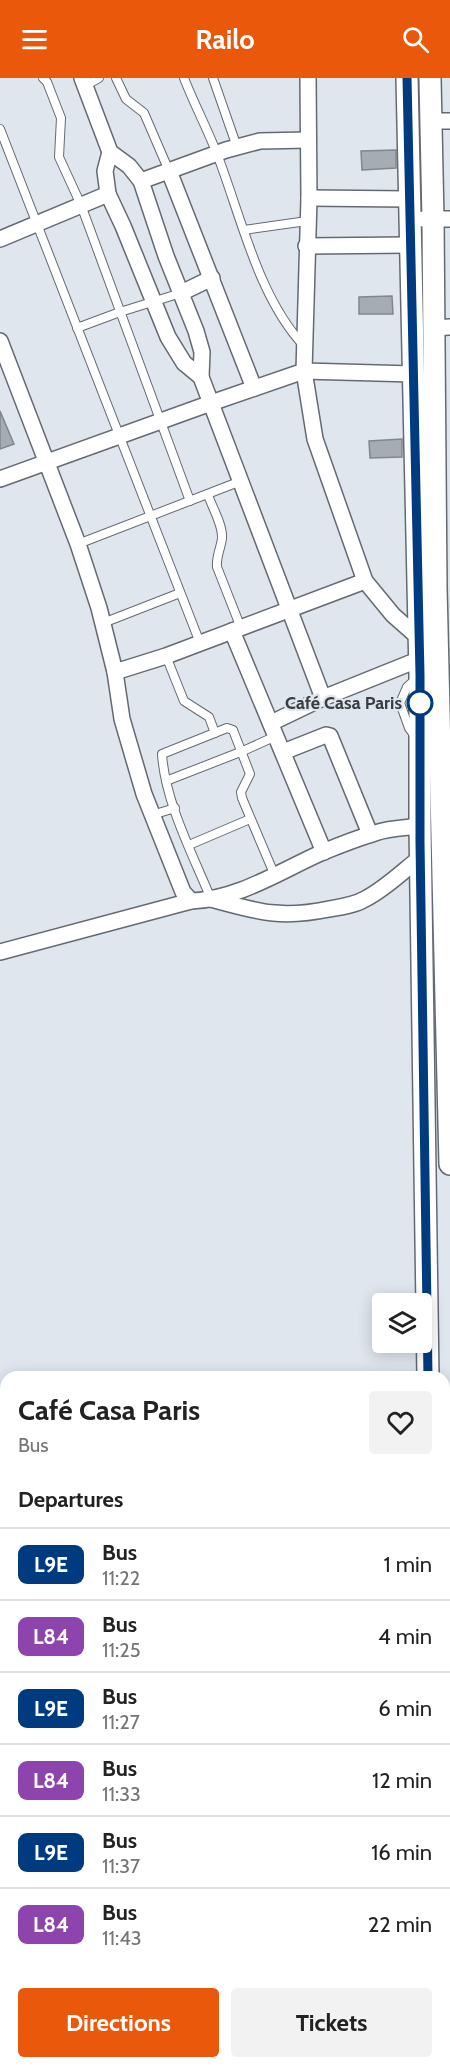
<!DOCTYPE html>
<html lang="en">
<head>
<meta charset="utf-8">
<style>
	:root { --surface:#fff; --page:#f2f2f2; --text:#222; --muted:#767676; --line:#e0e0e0; --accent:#ea580c }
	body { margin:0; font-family:Cabin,sans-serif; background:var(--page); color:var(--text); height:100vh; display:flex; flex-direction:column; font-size:22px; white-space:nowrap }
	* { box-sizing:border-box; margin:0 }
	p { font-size:20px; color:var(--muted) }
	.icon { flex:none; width:33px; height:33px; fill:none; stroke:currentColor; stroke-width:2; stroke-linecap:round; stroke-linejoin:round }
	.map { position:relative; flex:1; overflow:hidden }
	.panel { position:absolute; left:0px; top:1293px; width:450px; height:698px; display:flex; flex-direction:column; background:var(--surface); border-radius:18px 18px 0 0; box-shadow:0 3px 15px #0003 }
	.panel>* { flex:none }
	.badge { padding:0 12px; border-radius:9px; font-size:21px; line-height:39px }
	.controls { position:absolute; left:372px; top:1215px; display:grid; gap:12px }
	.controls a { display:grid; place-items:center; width:60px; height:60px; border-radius:6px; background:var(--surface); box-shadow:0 3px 15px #0003; font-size:30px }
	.map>.badge { position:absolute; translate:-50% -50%; box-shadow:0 0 0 3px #fff }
	h2 { padding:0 18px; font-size:22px; line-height:54px }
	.round { display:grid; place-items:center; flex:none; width:63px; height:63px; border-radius:6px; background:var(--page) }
	.overview { display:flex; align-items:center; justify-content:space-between; height:102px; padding:0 18px }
	h1 { font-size:28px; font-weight:800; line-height:45px }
	.cta { display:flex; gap:12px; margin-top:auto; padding:12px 18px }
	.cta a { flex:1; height:69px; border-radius:6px; background:var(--accent); color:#fff; font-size:24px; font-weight:800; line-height:69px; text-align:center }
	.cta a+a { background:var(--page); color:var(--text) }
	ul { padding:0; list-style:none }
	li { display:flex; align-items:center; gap:18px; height:72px; padding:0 18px; border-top:2px solid var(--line) }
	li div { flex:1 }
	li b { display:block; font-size:22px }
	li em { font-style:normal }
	li .badge { min-width:66px; font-weight:700; text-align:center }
	header { display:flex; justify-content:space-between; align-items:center; height:78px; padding:0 18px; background:var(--accent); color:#fff; font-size:27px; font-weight:800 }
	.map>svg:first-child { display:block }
	.building { fill:#a5acb3; stroke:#80878e; stroke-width:1.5 }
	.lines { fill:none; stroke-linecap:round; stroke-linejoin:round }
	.lane-casing { stroke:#646a71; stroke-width:10 }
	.street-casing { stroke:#646a71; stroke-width:18 }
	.secondary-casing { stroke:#646a71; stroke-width:24 }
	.lane { stroke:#fff; stroke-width:8 }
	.street { stroke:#fff; stroke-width:15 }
	.secondary { stroke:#fff; stroke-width:21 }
	.line-casing { stroke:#fff; stroke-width:14 }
	.line { stroke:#003b80; stroke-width:9 }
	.stop-dot { fill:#fff; stroke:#003b80; stroke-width:3 }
	.labels { text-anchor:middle; stroke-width:4.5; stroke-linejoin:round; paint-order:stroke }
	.stop-label { font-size:18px; font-weight:bold; fill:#3a3d40; stroke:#dfe6ee; text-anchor:end }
</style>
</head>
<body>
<header><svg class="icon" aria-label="menu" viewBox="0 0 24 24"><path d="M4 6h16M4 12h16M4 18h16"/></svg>Railo<svg class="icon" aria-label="search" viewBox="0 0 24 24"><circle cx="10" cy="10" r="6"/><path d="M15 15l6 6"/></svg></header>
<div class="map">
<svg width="450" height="1990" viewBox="0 0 450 1990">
	<rect width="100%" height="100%" fill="#dfe6ee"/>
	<g class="building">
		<path d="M 396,72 L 396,90 L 362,92 L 361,73 Z"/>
		<path d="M 392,218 L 393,236 L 359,236 L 359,219 Z"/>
		<path d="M 0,333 L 14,366 L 0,371 Z"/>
		<path d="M 402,361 L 402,379 L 370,380 L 369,363 Z"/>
	</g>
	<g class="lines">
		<defs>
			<g id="lane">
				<path d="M 43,0 L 47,4 L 61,40 L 59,79 L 81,127 L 190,423"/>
				<path d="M 116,0 L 126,21 L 144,35 L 169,93"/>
				<path d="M 184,0 C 194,26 207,50 217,76 C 241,138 258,219 304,268"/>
				<path d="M 213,0 L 237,69"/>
				<path d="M 85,8 L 99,0"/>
				<path d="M 0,51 L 200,565"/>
				<path d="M 244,152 L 307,143"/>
				<path d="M 77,250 L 120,234 L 181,215"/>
				<path d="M 208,417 C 212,429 223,447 222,460 C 221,470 216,478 217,489 L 241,550"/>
				<path d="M 78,466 L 241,403"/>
				<path d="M 103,545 L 180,515"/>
				<path d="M 166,578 L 184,623 L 209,639 L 215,655"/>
				<path d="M 414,657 L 409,650 L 400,625 L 407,609 L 417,600"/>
				<path d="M 166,703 L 243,673 L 276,658"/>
				<path d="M 152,737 L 175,730"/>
				<path d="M 189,767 L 250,741"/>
				<path d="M 211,821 C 193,777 165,724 162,676 L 227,650 L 233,652 L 250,696 L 241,714 L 242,720 L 275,798"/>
				<path d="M 193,1984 L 196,1990"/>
			</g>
			<g id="street">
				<path d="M 82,0 L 110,74 L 129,88 L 141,103 L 166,178 L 196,253 L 202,274 L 201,299 L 323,620"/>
				<path d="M 308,0 L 309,120 L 304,293 L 315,361 L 365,503 L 393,537 L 419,560"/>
				<path d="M 430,43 L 450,43"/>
				<path d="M 110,74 L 105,93 L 108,116 L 123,148 L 168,259 L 184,285 L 201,299"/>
				<path d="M 169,93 L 254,310"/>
				<path d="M 141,103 L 226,72 L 260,63 L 308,62"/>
				<path d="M 309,120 L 408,121"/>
				<path d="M 423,141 L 450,141"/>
				<path d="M 0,161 L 108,116"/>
				<path d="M 306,168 L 410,167"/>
				<path d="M 181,215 L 212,200"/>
				<path d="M 433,250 L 450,249"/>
				<path d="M 0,263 L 78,466 L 99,530 L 115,594 L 122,641 L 144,716 L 183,814 L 191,823"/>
				<path d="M 0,401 L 211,325 L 304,293 L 413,296"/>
				<path d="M 232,553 L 324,774"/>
				<path d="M 115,594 L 166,578 L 365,503"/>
				<path d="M 271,645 L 323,620 L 420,581"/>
				<path d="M 283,674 L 326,657 L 330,658 L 370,756"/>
				<path d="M 211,821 C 258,834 281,841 329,831 C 341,829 355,827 365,821 C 385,811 403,793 421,779"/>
				<path d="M 0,874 L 191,823 C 239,821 280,793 323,774 C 340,767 358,760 375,755 C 389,750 405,750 420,748"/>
				<path d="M 444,1955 L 450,1955"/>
				<path d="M 45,1990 L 56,1984"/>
			</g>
			<g id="secondary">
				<path d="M 407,0 L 420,597 L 420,748 L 428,1299"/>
				<path d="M 430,0 L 433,141 L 436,509 L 450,1086"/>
				<path d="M 444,1792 L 450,1793"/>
				<path d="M 444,1812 L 450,1814"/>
				<path d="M 427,1984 L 427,1990"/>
			</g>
		</defs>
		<use href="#lane" class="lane-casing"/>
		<use href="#street" class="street-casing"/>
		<use href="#secondary" class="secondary-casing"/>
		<use href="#lane" class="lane"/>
		<use href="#street" class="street"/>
		<use href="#secondary" class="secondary"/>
	</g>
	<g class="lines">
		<defs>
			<path id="line" d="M 407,0 L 420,597 L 420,764 L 428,1299"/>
		</defs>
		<use href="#line" class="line-casing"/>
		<use href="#line" class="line"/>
	</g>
	<circle class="stop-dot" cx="420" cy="625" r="12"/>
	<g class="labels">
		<g class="stop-label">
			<text x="402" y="631">Café Casa Paris</text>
		</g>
	</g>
</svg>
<div class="controls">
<a><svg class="icon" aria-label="layers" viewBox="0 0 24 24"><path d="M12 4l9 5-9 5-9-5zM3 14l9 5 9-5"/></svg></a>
</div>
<section class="panel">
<div class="overview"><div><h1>Café Casa Paris</h1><p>Bus</p></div><a class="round"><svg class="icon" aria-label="heart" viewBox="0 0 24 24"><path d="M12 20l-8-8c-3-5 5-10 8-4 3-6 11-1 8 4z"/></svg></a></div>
<h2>Departures</h2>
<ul>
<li><span class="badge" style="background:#003b80;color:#fff">L9E</span><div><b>Bus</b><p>11:22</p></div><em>1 min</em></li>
<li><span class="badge" style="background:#8e44ad;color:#fff">L84</span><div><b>Bus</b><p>11:25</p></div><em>4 min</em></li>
<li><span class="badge" style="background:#003b80;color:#fff">L9E</span><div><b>Bus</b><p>11:27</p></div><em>6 min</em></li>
<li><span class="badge" style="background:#8e44ad;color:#fff">L84</span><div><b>Bus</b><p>11:33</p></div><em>12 min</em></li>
<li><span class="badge" style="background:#003b80;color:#fff">L9E</span><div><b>Bus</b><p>11:37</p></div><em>16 min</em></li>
<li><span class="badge" style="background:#8e44ad;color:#fff">L84</span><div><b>Bus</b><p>11:43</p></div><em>22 min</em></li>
</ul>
<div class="cta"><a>Directions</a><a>Tickets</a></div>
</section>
</div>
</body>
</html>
